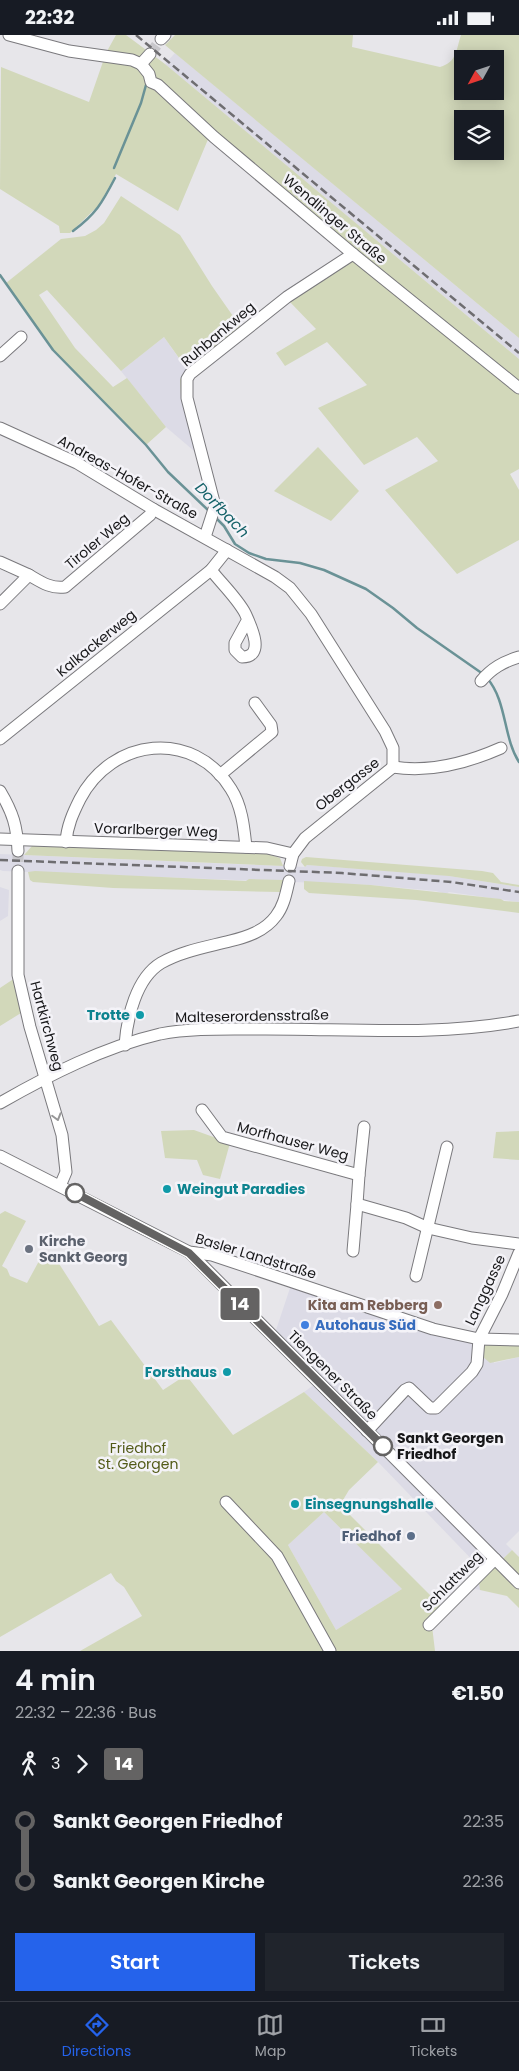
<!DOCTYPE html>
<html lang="en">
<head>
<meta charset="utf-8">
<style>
	:root { --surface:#171b24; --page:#20242c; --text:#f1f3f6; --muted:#9ea1a6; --line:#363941; --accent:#2563eb }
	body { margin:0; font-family:Poppins,sans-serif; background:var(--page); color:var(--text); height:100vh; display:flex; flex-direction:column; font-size:19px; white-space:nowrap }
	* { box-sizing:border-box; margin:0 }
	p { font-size:16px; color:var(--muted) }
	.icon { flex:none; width:28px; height:28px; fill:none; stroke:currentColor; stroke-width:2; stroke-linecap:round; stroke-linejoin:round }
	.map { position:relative; height:1616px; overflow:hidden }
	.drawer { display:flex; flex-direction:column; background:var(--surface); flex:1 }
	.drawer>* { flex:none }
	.badge { padding:0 10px; border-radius:4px; font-size:18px; line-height:32px }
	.needle { width:32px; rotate:230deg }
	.tools { position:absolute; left:454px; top:15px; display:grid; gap:10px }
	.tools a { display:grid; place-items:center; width:50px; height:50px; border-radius:0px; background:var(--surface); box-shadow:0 2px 12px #0003; font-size:25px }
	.map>.badge { position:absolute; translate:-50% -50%; box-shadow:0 0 0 2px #fff }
	.legs { display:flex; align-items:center; gap:8px; height:55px; padding:0 15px; font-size:16px }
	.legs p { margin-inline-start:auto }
	.head { display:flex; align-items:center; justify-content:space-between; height:85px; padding:0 15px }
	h1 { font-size:28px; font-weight:600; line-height:38px }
	.action { display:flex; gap:10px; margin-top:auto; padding:10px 15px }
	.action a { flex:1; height:58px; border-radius:0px; background:var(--accent); color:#fff; font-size:20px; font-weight:600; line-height:58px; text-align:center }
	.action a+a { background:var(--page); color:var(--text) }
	ul { padding:0 15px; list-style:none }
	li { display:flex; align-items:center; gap:18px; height:60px; font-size:19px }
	li i { display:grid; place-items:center; width:8px; height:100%; margin:0 6px; background:currentColor }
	li i::after { content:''; width:12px; height:12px; margin:-6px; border:4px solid; border-radius:50%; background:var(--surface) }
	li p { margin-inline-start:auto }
	li:first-child i { background:linear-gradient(#0000 50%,currentColor 0) }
	li:last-child i { background:linear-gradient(currentColor 50%,#0000 0) }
	.status { display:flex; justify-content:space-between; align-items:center; height:35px; padding:0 25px; background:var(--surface); direction:ltr }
	.status svg { height:14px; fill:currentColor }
	.tabs { display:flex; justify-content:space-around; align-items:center; height:70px; border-top:1px solid var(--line); background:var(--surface); font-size:14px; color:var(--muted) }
	.tabs a { display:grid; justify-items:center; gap:2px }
	.tabs .current { color:var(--accent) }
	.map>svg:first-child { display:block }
	.built { fill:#dcdbe6 }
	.green { fill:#d2d8ba; fill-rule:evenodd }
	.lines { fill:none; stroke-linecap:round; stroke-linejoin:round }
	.stream { stroke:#6a9296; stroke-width:2.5 }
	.minor-tunnel { stroke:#c8c7cb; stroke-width:11; stroke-dasharray:11 5.5; stroke-linecap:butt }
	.minor-casing { stroke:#7a797d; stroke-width:13 }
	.minor { stroke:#fff; stroke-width:11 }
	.rail { stroke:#6e6d70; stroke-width:2.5; stroke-dasharray:8 4; stroke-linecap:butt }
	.oneway { stroke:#979798 }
	.line-1-casing { stroke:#fff; stroke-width:11 }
	.line-1 { stroke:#646363; stroke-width:8 }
	.culture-dot { fill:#0f9aa8; stroke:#f4f3f8; stroke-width:2 }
	.stop-1-dot { fill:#fff; stroke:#646363; stroke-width:2.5 }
	.worship-dot { fill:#6b7280; stroke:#f4f3f8; stroke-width:2 }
	.education-dot { fill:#8d6e63; stroke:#f4f3f8; stroke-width:2 }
	.shop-dot { fill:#3f7fe0; stroke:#f4f3f8; stroke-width:2 }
	.service-dot { fill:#5c6f8a; stroke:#f4f3f8; stroke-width:2 }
	.labels { text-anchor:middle; stroke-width:5; stroke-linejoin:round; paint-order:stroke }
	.street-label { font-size:14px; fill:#171719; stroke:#f4f3f8 }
	.culture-label { font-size:14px; font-weight:bold; fill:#0d838f; stroke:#f4f3f8; text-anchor:end }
	.worship-label { font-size:14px; font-weight:bold; fill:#5b616d; stroke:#f4f3f8; text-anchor:start }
	.education-label { font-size:14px; font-weight:bold; fill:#785e54; stroke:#f4f3f8; text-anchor:end }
	.shop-label { font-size:14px; font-weight:bold; fill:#366cbe; stroke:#f4f3f8; text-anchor:start }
	.stop-label { font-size:14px; font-weight:bold; fill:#171719; stroke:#f4f3f8; text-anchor:start }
	.park-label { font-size:14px; fill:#525a17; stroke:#f4f3f8 }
	.service-label { font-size:14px; font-weight:bold; fill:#4e5e75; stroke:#f4f3f8; text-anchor:end }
	.water-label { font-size:15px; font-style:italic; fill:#156269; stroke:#f4f3f8 }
</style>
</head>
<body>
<div class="status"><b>22:32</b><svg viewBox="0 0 49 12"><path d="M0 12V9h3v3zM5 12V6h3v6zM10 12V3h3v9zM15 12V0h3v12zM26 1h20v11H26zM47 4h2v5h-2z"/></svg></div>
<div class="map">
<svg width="519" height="1616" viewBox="0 0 519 1616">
	<rect width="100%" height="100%" fill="#e7e6ea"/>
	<g class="built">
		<path d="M 175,18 L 519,303 L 519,324 L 165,29 Z"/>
		<path d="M 164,302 L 189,338 L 200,421 L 166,392 L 121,336 Z"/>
		<path d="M 0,819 L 305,832 L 307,830 L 443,840 L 519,852 L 519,867 L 449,857 L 446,859 L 436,856 L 371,850 L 3,836 L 0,835 Z"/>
		<path d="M 0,852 L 9,855 L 8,881 L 0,886 Z"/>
		<path d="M 291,1250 L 487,1309 L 494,1328 L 519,1322 L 519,1496 L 506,1509 L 512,1515 L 480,1547 L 480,1555 L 475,1554 L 459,1565 L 480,1533 L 378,1427 L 304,1357 L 322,1344 L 275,1298 Z"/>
		<path d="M 324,1477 L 402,1554 L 336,1595 L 288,1510 Z"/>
	</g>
	<g class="green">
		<path d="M 116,0 L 126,0 L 165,29 L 519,324 L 519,434 L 510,439 L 519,455 L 519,505 L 457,539 L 385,455 L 438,426 L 417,402 L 364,430 L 318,373 L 367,350 L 327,307 L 285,331 L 276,318 L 316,294 L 289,266 L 193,340 L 181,361 L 180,344 L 189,337 L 164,302 L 121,336 L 47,255 L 39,260 L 75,313 L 113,352 L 127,343 L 166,392 L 146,410 L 53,315 L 6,248 L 61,204 L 85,201 L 96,195 L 104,188 L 121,161 L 180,200 L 212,251 L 242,294 L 343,221 L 345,214 L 209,102 L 178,176 L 116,139 L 99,170 L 70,198 L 60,198 L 59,191 L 0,154 L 1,32 L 89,67 L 106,18 Z"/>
		<path d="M 175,0 L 353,0 L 352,12 L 440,32 C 457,27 456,15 461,0 L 519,0 L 519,303 L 165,10 ZM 462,24 L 495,24 L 495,56 L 462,56 ZM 462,84 L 495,84 L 495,116 L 462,116 Z"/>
		<path d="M 318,412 L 359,456 L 331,486 L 274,456 Z"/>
		<path d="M 32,811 L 267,819 L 280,823 L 283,831 L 24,820 Z"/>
		<path d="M 306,822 L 482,836 L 493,838 L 501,847 L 519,850 L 519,852 L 449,841 L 307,830 L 305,832 L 301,827 L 302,824 Z"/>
		<path d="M 35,836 L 246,846 L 249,844 L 284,845 L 283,854 L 280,857 L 113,853 L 33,847 L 30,845 L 28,837 Z"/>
		<path d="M 304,846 L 371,850 L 501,864 L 504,866 L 519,867 L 519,878 L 416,865 L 309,858 L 304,854 Z"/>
		<path d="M 15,943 L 21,978 L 0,991 L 0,953 Z"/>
		<path d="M 194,1095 L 230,1108 L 220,1144 L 203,1140 L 197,1125 L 165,1123 L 161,1096 Z"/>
		<path d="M 519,1096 L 519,1125 L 493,1123 L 496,1097 Z"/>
		<path d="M 5,1176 L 26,1186 L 2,1231 L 7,1234 L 10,1241 L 27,1248 L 45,1215 L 56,1224 L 99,1291 L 111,1285 L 163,1355 L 186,1340 L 233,1400 L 304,1357 L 378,1427 L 349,1455 L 340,1470 L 443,1573 L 432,1591 L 435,1616 L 80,1616 L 142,1581 L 124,1552 L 116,1546 L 111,1538 L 0,1602 L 0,1179 ZM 324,1477 L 402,1554 L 336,1595 L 288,1510 Z"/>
		<path d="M 487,1309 L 519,1309 L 519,1322 L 490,1328 L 482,1321 L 482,1313 Z"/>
		<path d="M 512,1515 L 519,1522 L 519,1573 L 507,1561 L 480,1555 L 479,1547 Z"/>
	</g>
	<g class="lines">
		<g class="stream">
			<path d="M 114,133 L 141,68 L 146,50"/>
			<path d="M 73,196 C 96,179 102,168 115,143"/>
			<path d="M 0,240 L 53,315 L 146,410 L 168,437 L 209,476"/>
			<path d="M 214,481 L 224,491 L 235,509 L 249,518 L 266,524 L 300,528 L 324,535 L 366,554 L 393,573 L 417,593 L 483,639"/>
			<path d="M 487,643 C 507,666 503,702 519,727"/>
		</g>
		<g class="minor-tunnel">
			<path d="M 150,19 L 161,4"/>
			<path d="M 18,816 L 18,836"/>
		</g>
		<defs>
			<g id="minor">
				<path d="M 9,0 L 69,16 L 132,25 L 141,29"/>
				<path d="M 161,4 L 165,0"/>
				<path d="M 141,29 L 149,39 L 151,47 L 158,50 L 214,102 L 353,219 L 519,353"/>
				<path d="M 141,29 L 150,19"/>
				<path d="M 0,321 L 21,302"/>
				<path d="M 0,393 L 77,428 L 153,474 L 275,542 L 290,553 L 311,579 L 385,696 L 393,713 L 393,732"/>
				<path d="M 205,502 L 215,471 L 187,363 L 187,344 L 190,339 L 287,262 L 353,219"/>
				<path d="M 0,527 L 29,540 L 0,569"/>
				<path d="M 211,535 C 221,548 237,563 245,578 C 251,591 266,622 242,622 L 235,615 L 235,608 L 247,586"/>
				<path d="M 29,540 C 41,547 51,554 65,552 L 150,480 L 153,474"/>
				<path d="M 481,646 C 492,633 503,627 519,622"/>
				<path d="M 0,704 L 211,535 L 227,515"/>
				<path d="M 393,732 C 430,738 467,728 501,713"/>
				<path d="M 220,740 L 272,697 L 271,690 L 255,668"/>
				<path d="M 0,756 C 13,778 17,791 18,816"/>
				<path d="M 0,804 L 267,813 L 293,819"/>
				<path d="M 66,807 C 67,791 73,778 80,764 C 112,703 193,693 231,754 C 242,771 244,793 246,812"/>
				<path d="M 290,831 L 293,819 L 305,803 L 393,732"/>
				<path d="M 18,836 L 18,940 L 30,992 L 62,1100 L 66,1137 L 60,1151"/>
				<path d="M 125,1010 C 127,983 136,943 161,928 C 182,916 207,912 230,906 C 247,902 265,896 276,881 C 284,871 286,858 289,846"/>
				<path d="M 0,1068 C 49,1040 104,1012 160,999 C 190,993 223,994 254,994 C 342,993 432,1002 519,986"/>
				<path d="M 202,1075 L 222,1102 L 359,1140 L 364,1092"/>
				<path d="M 0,1121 L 189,1217 L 212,1220 L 433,1294 L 479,1304 L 519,1305"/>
				<path d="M 359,1140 L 357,1169 L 406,1183 L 428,1193 L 472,1203 L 519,1209"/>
				<path d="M 353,1216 L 357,1169"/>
				<path d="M 189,1217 L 519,1548"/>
				<path d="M 416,1241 L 447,1112"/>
				<path d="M 367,1396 L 405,1355 L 409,1353 L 430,1373 L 436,1373 L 472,1337 L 477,1329 L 479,1304 L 502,1259 L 519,1218"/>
				<path d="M 226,1467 L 277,1521 L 330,1616"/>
				<path d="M 429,1590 L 495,1524"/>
			</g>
		</defs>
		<use href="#minor" class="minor-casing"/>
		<use href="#minor" class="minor"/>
		<g class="rail">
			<path d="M 136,0 L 519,318"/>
			<path d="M 0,825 L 342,838 L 451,847 L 519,857"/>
		</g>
	</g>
	<defs><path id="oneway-chevron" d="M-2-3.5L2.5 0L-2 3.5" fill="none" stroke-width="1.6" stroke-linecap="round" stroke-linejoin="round" transform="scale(1.25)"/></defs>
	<use class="oneway" href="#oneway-chevron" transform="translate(57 1082) rotate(74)"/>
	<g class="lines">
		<defs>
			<path id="line-1" d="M 75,1158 L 189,1218 L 383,1411"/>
		</defs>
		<use href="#line-1" class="line-1-casing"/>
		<use href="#line-1" class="line-1"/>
	</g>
	<g class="culture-dot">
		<circle cx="140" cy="980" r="5"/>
		<circle cx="167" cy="1154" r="5"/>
		<circle cx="227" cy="1337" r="5"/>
		<circle cx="295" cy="1469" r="5"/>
	</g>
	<g class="stop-1-dot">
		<circle cx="75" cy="1158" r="9"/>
		<circle cx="383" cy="1411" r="9"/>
	</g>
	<circle class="worship-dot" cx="29" cy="1214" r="5"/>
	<circle class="education-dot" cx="438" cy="1270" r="5"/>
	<circle class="shop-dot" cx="305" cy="1290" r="5"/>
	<circle class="service-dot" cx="411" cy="1501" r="5"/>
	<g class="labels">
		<g class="street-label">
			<text transform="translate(335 184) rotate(40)" y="5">Wendlinger Straße</text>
			<text transform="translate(218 299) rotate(-40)" y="5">Ruhbankweg</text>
			<text transform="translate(128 442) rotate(29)" y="5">Andreas-Hofer-Straße</text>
			<text transform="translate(97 506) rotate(-40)" y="5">Tiroler Weg</text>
			<text transform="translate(96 608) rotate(-39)" y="5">Kalkackerweg</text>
			<text transform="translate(347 749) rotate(-38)" y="5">Obergasse</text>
			<text transform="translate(156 795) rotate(2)" y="5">Vorarlberger Weg</text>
			<text transform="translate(252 981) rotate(-1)" y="5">Malteserordensstraße</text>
			<text transform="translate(47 991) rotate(75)" y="5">Hartkirchweg</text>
			<text transform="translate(293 1106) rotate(15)" y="5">Morfhauser Weg</text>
			<text transform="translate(256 1221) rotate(17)" y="5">Basler Landstraße</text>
			<text transform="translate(485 1255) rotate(-65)" y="5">Langgasse</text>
			<text transform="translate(333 1340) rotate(45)" y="5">Tiengener Straße</text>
			<text transform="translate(452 1546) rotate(-45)" y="5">Schlattweg</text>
		</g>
		<g class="culture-label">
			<text x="130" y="985">Trotte</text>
			<text x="177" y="1159" text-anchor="start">Weingut Paradies</text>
			<text x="217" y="1342">Forsthaus</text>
			<text x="305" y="1474" text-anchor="start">Einsegnungshalle</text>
		</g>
		<g class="worship-label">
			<text x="39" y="1211">Kirche<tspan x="39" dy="16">Sankt Georg</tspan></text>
		</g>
		<g class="education-label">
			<text x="428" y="1275">Kita am Rebberg</text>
		</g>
		<g class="shop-label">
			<text x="315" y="1295">Autohaus Süd</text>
		</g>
		<g class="stop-label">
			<text x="397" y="1408">Sankt Georgen<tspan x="397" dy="16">Friedhof</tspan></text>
		</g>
		<g class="park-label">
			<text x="138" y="1418">Friedhof<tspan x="138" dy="16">St. Georgen</tspan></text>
		</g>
		<g class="service-label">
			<text x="401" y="1506">Friedhof</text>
		</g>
		<g class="water-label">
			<text transform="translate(222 475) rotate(46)" y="5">Dorfbach</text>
		</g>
	</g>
</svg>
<div class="tools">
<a><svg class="needle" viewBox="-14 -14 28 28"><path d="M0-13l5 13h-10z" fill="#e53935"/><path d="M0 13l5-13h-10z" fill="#9ea1a6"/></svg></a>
<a><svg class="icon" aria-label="layers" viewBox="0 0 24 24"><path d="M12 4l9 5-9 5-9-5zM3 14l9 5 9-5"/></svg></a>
</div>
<b class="badge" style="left:240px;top:1269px;background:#646363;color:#fff">14</b>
</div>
<section class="drawer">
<div class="head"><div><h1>4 min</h1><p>22:32 – 22:36 · Bus</p></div><b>€1.50</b></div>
<div class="legs"><svg class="icon" aria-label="walk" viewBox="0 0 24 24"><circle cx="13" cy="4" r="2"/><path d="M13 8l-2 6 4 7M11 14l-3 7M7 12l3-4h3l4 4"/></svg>3<svg class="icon" aria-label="forward" viewBox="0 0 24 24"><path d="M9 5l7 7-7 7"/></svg><b class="badge" style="background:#646363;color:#fff">14</b></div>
<ul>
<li><i style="color:#646363"></i><b>Sankt Georgen Friedhof</b><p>22:35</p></li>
<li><i style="color:#646363"></i><b>Sankt Georgen Kirche</b><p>22:36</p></li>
</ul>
<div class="action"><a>Start</a><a>Tickets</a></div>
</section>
<nav class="tabs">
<a class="current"><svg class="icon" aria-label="directions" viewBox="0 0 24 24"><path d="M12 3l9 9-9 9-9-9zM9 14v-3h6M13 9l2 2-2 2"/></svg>Directions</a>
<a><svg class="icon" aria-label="map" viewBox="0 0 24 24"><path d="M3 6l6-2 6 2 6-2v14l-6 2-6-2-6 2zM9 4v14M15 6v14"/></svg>Map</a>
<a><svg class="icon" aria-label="tickets" viewBox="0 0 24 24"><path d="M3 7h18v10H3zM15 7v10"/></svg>Tickets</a>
</nav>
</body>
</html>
